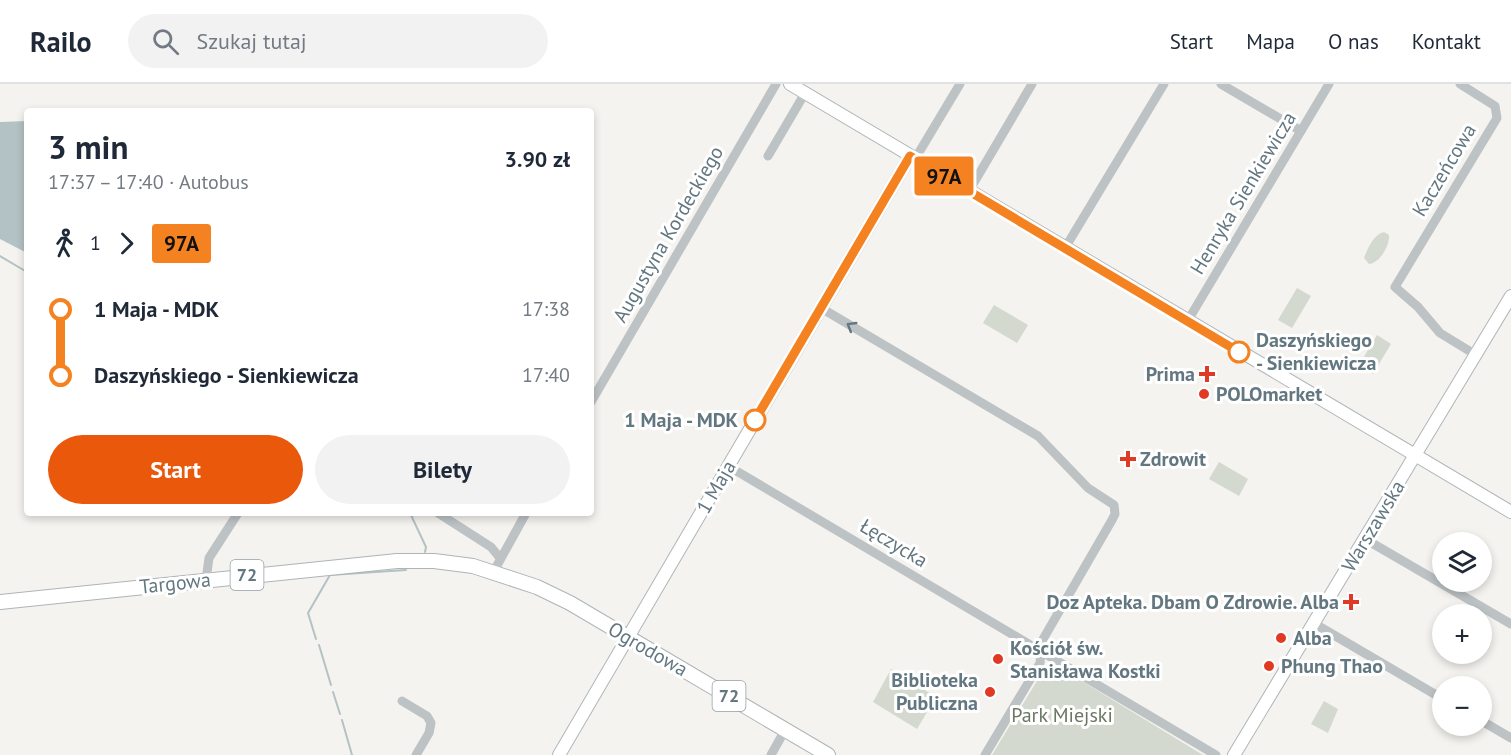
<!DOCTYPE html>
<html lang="pl">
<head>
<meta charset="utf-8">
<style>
	:root { --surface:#fff; --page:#f2f2f3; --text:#1f2937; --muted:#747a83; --line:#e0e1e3; --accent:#ea580c }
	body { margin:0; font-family:"PT Sans",sans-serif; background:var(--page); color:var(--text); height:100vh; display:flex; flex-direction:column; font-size:22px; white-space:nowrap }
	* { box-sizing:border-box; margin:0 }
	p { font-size:20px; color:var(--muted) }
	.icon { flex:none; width:33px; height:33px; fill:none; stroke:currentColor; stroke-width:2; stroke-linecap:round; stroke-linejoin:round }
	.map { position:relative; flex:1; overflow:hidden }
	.side { position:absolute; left:24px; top:24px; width:570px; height:408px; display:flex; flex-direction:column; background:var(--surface); border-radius:6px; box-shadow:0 3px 9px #0003 }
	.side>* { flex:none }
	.badge { padding:0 12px; border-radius:4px; font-size:21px; line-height:39px }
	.controls { position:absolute; left:1432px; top:448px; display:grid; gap:12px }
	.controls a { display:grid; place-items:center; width:60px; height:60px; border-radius:50%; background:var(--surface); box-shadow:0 3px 9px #0003; font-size:30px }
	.map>.badge { position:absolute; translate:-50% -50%; box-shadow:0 0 0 3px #fff }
	.legs { display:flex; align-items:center; gap:9px; height:66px; padding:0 24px; font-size:20px }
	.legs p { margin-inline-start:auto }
	.summary { display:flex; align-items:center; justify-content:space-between; height:102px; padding:0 24px }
	h1 { font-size:33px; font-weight:700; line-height:45px }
	.primary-button { display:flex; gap:12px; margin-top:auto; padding:12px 24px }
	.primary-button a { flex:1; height:69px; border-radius:36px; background:var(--accent); color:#fff; font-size:24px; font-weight:700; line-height:69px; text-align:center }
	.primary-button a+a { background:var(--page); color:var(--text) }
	ul { padding:0 24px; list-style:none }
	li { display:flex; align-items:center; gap:21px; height:66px; font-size:22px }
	li i { display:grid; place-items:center; width:9px; height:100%; margin:0 8px; background:currentColor }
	li i::after { content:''; width:15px; height:15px; margin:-8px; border:4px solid; border-radius:50%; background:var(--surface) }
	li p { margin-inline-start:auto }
	li:first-child i { background:linear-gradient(#0000 50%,currentColor 0) }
	li:last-child i { background:linear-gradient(currentColor 50%,#0000 0) }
	header { display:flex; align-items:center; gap:36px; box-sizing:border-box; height:84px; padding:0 30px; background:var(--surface); border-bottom:2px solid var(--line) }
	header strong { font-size:28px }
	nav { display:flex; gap:33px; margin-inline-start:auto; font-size:21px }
	.search { width:420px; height:54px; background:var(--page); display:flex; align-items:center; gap:15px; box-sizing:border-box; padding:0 21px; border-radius:33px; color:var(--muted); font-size:22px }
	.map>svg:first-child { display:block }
	.green { fill:#d3d9cf }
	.water { fill:#b3c2c4 }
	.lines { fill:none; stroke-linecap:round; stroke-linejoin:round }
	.stream { stroke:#b3c2c4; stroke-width:2 }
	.secondary-casing { stroke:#afb6b9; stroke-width:14 }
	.primary-casing { stroke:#aeb4b7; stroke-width:16 }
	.street { stroke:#bdc2c4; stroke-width:9 }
	.secondary { stroke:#fff; stroke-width:12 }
	.primary { stroke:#fff; stroke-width:14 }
	.oneway { stroke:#637780 }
	.line-1-casing { stroke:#fff; stroke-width:14 }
	.line-1 { stroke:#f58220; stroke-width:9 }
	.stop-1-dot { fill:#fff; stroke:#f58220; stroke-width:3 }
	.poi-dot { fill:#e03924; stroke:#fff; stroke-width:2 }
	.labels { text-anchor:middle; stroke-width:6; stroke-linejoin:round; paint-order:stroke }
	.shield { fill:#fff; stroke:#92a0a6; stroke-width:1.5 }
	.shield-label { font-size:18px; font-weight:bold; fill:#637780 }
	.street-label { font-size:20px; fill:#637780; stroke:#fff }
	.stop-label { font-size:20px; font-weight:bold; fill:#637780; stroke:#fff; text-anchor:start }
	.poi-label { font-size:20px; font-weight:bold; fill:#637780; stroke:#fff; text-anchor:start }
	.park-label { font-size:20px; fill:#697862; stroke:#fff }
</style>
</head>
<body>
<header>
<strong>Railo</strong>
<div class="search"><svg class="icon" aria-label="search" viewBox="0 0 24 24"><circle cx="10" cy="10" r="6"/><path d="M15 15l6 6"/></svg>Szukaj tutaj</div>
<nav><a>Start</a><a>Mapa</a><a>O nas</a><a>Kontakt</a></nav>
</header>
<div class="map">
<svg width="1511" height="671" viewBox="0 0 1511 671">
	<rect width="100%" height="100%" fill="#f4f3ef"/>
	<g class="green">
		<path d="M 1384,148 L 1389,151 C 1390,161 1380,179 1369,180 L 1364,174 C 1367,165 1374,150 1384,148 Z"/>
		<path d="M 1297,204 L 1311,212 L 1292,244 L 1278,236 Z"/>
		<path d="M 994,221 L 1028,241 L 1017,259 L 983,239 Z"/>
		<path d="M 1377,251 L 1391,260 L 1373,290 L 1359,281 Z"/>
		<path d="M 1219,378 L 1248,395 L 1239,412 L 1209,395 Z"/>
		<path d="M 1049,577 L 1203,671 L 992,671 Z"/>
		<path d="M 891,585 L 936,613 L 917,645 L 873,618 Z"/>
		<path d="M 1324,617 L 1338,625 L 1328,649 L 1311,640 Z"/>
	</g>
	<path class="water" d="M 27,37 L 27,169 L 0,155 L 0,38 Z"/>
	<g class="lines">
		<g class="stream">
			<path d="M 0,172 L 27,188"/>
			<path d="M 410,429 L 426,463 L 425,468"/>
			<path d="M 316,555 L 308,529 L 330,491 L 406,486"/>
			<path d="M 319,561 L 331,601"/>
			<path d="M 333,608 L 340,630"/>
			<path d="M 342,636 L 352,671"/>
		</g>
		<defs>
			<g id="secondary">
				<path d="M 790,0 L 1511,428"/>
				<path d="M 559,671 L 910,72"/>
				<path d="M 1234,671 L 1511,212"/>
			</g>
			<path id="primary" d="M 0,518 L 397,477 L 434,477 L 473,482 L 537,503 L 570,519 L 828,671"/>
		</defs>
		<use href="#secondary" class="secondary-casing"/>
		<use href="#primary" class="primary-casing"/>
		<g class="street">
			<path d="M 1221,0 L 1301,47"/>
			<path d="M 1460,0 L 1495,22 L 1497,34 L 1395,203 L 1418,223 L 1440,249 L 1476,271"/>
			<path d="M 768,72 L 805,9"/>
			<path d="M 915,75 L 960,0"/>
			<path d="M 969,107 L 1032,0"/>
			<path d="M 1065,164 L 1164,0"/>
			<path d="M 821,224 L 1038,352 L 1088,404 L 1114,421 L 1115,430 L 1112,436 L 1042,557 L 1040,579 L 985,671"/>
			<path d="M 1187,238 L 1329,0"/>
			<path d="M 591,318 L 776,0"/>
			<path d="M 728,382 L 1216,671"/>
			<path d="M 438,429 L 491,463 L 500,474"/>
			<path d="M 1365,455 L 1511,540"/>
			<path d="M 494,487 L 526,429"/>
			<path d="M 206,496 L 209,474 L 238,429"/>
			<path d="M 1315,540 L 1443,615"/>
			<path d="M 402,617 L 427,632 L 431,639 L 429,649 L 416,671"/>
			<path d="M 1482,637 L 1511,654"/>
			<path d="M 771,671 L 785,646"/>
		</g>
		<use href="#secondary" class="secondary"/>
		<use href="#primary" class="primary"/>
	</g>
	<defs><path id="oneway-chevron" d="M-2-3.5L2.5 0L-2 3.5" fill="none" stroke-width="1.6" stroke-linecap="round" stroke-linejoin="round" transform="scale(1.5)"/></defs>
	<use class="oneway" href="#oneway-chevron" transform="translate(851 242) rotate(-149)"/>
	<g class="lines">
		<defs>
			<path id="line-1" d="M 755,336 L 910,72 L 1239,268"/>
		</defs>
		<use href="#line-1" class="line-1-casing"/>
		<use href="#line-1" class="line-1"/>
	</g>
	<g class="stop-1-dot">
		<circle cx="1239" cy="268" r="10"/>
		<circle cx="755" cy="336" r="10"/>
	</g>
	<g class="poi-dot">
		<path d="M1204 281h6v6h6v6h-6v6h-6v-6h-6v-6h6z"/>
		<circle cx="1204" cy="310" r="6"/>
		<path d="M1125 366h6v6h6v6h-6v6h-6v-6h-6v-6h6z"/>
		<path d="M1348 509h6v6h6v6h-6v6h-6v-6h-6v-6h6z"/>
		<circle cx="1281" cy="554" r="6"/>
		<circle cx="998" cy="575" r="6"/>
		<circle cx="1269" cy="582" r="6"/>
		<circle cx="990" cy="608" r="6"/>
	</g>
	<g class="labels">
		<g class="shield">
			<rect x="230.5" y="476" width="33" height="30" rx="4.5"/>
			<rect x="712.5" y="597" width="33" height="30" rx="4.5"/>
		</g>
		<g class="shield-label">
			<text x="247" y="497">72</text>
			<text x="729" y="618">72</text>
		</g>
		<g class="street-label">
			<text transform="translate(1444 86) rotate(-59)" y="7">Kaczeńcowa</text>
			<text transform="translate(1243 109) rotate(-59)" y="7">Henryka Sienkiewicza</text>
			<text transform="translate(668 150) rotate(-60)" y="7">Augustyna Kordeckiego</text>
			<text transform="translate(716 403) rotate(-60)" y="7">1 Maja</text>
			<text transform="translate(1373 442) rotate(-59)" y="7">Warszawska</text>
			<text transform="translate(894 459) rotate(31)" y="7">Łęczycka</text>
			<text transform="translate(175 499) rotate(-6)" y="7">Targowa</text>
			<text transform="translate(648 565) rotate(30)" y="7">Ogrodowa</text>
		</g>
		<g class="stop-label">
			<text x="1256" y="263">Daszyńskiego<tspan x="1256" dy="23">- Sienkiewicza</tspan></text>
			<text x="738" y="343" text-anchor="end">1 Maja - MDK</text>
		</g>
		<g class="poi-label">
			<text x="1195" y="297" text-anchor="end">Prima</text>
			<text x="1216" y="317">POLOmarket</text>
			<text x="1140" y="382">Zdrowit</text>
			<text x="1339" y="525" text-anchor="end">Doz Apteka. Dbam O Zdrowie. Alba</text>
			<text x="1293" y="561">Alba</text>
			<text x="1010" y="571">Kościół św.<tspan x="1010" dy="23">Stanisława Kostki</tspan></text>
			<text x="1281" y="589">Phung Thao</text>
			<text x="978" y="603" text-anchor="end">Biblioteka<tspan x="978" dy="23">Publiczna</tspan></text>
		</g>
		<g class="park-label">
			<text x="1062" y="638">Park Miejski</text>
		</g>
	</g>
</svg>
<div class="controls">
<a><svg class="icon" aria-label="layers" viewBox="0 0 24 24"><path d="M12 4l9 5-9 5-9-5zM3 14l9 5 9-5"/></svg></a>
<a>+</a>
<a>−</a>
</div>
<b class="badge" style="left:944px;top:92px;background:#f58220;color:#111">97A</b>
<section class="side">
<div class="summary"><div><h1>3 min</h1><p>17:37 – 17:40 · Autobus</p></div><b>3.90 zł</b></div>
<div class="legs"><svg class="icon" aria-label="walk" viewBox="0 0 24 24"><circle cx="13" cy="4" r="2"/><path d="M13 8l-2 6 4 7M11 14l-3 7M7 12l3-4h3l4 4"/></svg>1<svg class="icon" aria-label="forward" viewBox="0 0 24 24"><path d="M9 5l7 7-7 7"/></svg><b class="badge" style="background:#f58220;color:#111">97A</b></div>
<ul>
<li><i style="color:#f58220"></i><b>1 Maja - MDK</b><p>17:38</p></li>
<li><i style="color:#f58220"></i><b>Daszyńskiego - Sienkiewicza</b><p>17:40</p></li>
</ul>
<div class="primary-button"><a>Start</a><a>Bilety</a></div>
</section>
</div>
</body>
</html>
